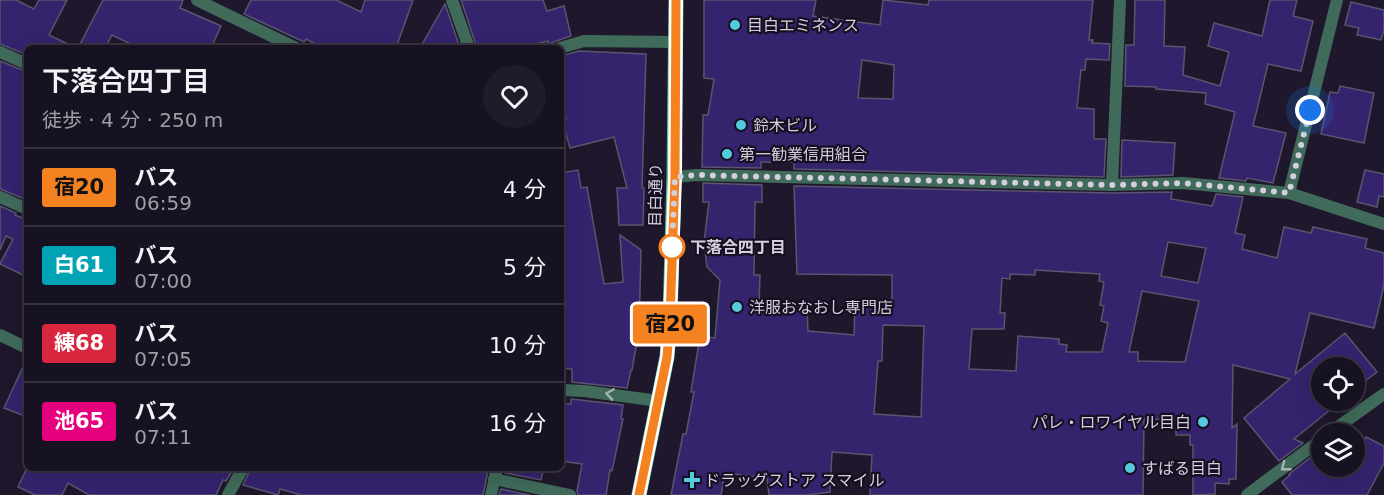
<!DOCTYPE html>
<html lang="ja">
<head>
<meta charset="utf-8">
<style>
	:root { --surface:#171221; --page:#201b2a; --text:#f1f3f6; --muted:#9e9ea5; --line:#36323f }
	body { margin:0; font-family:"DejaVu Sans","Noto Sans JP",sans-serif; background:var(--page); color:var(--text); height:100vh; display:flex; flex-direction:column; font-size:22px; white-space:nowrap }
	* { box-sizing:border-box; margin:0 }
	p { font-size:20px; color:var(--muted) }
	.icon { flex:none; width:33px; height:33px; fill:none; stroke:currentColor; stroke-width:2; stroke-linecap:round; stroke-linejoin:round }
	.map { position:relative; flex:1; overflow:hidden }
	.panel { position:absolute; left:24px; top:45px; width:540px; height:426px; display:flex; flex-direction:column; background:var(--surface); border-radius:9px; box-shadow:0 6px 24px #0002,0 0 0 2px var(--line) }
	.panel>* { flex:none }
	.badge { padding:0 12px; border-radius:4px; font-size:21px; line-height:39px }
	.buttons { position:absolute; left:1311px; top:357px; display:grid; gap:12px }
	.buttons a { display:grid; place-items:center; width:54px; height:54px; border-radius:50%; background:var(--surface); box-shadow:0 6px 24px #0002,0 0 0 2px var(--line); font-size:30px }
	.you { position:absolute; width:30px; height:30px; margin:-15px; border:4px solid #fff; border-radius:50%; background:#1a73e8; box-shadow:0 0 0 9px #1a73e833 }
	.map>.badge { position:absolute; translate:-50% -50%; box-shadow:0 0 0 3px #fff }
	.round { display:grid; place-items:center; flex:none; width:63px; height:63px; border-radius:32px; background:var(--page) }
	.headline { display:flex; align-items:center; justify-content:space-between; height:102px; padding:0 18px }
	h1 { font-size:28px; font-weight:600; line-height:45px }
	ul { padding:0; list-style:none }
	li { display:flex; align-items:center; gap:18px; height:78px; padding:0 18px; border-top:2px solid var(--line) }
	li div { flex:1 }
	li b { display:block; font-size:22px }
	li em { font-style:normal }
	li .badge { min-width:66px; font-weight:700; text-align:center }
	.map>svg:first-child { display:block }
	.building { fill:#35236e; stroke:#58566e; stroke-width:1.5; fill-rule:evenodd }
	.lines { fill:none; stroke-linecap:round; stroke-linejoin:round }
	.minor { stroke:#406b5b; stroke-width:12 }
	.primary { stroke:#5bbc9a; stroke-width:15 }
	.oneway { stroke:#a7b1b6 }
	.line-casing { stroke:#fff; stroke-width:14 }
	.line { stroke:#f58220; stroke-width:9 }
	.walk { stroke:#d3cfdd; stroke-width:6; stroke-dasharray:0 10.8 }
	.poi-dot { fill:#55cadf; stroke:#160f22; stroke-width:2 }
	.stop-dot { fill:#fff; stroke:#f58220; stroke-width:3 }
	.labels { text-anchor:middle; stroke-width:4.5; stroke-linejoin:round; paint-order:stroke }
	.poi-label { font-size:16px; fill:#d3cfdd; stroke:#160f22; text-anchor:start }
	.street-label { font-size:16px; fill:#d3cfdd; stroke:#160f22 }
	.stop-label { font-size:16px; font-weight:bold; fill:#d3cfdd; stroke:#160f22; text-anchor:start }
</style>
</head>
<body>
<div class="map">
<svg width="1384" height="495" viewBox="0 0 1384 495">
	<rect width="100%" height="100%" fill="#1f182c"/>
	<g class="building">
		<path d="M 0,0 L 16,0 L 34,9 L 39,0 L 67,0 L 49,35 L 76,48 L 27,48 L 27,55 L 0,44 Z"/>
		<path d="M 103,0 L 183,0 L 180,8 L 221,26 L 211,48 L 139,48 L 112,35 L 105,48 L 78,48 Z"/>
		<path d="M 251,0 L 336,0 L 361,12 L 365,0 L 413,0 L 396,48 L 323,48 L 306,39 L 304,42 L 244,14 Z"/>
		<path d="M 461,0 L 543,0 L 547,11 L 564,6 L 571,36 L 548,44 L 548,41 L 518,48 L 477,48 Z"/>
		<path d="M 704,0 L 816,0 L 813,16 L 880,25 L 883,0 L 928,5 L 929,0 L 1093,0 L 1089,40 L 1093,40 L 1092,43 L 1110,44 L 1109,60 L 1086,59 L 1085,70 L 1081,70 L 1077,108 L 1094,109 L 1094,139 L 1106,139 L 1104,177 L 794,169 L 794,162 L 761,162 L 761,168 L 702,167 L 703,115 L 708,115 L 714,79 L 704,78 ZM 862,60 L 894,65 L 893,99 L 858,98 Z"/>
		<path d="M 1135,0 L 1165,0 L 1164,46 L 1185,47 L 1183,75 L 1220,86 L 1229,52 L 1208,46 L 1214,23 L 1262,36 L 1270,0 L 1297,0 L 1293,16 L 1313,21 L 1301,71 L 1268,64 L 1253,126 L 1286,133 L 1273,183 L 1247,178 L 1246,181 L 1219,178 L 1235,112 L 1205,104 L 1206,93 L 1156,89 L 1156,87 L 1125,86 L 1126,45 L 1134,45 Z"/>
		<path d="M 1351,2 L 1384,10 L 1384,30 L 1381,40 L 1357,35 L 1359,28 L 1345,25 Z"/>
		<path d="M 445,4 L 460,48 L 420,48 Z"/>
		<path d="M 579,51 L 646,54 L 642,188 L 644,188 L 643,225 L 619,225 L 617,188 L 627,188 L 614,137 L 570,148 L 562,120 L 566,119 L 561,101 L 561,56 Z"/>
		<path d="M 0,61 L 27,72 L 27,185 L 22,198 L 0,189 Z"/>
		<path d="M 1340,86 L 1374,93 L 1364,143 L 1321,134 L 1330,92 L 1338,93 Z"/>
		<path d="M 1122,140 L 1175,143 L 1173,175 L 1121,177 Z"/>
		<path d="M 578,170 L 581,188 L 587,187 L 604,284 L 623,282 L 620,235 L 641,250 L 639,330 L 632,370 L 631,370 L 627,388 L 572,382 L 572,369 L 561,368 L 561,173 Z"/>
		<path d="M 1365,170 L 1384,174 L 1384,197 L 1379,196 L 1377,207 L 1357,202 Z"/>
		<path d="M 703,183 L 762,185 L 762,202 L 755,202 L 754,275 L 760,275 L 759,306 L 807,305 L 808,331 L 854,335 L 855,304 L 892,303 L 892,275 L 797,274 L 794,186 L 1112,193 L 1172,192 L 1171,199 L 1212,206 L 1216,194 L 1243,197 L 1235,233 L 1245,235 L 1242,249 L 1277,258 L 1284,227 L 1311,233 L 1313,227 L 1367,239 L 1365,248 L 1384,253 L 1384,285 L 1374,328 L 1310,313 L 1295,374 L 1345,333 L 1377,372 L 1354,390 L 1354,368 L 1322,368 L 1322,400 L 1342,400 L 1294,439 L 1303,443 L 1279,461 L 1244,418 L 1290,379 L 1233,365 L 1232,428 L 1237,424 L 1236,479 L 1229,479 L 1229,484 L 1215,483 L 1215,494 L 1193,495 L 1193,445 L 1190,445 L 1190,435 L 1176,435 L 1176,420 L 1144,419 L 1143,495 L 870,495 L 872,455 L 832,452 L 830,492 L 807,495 L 769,495 L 767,478 L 725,473 L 721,495 L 671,495 L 683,434 L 686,434 L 694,392 L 691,392 L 700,336 L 715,338 L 720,280 L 707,267 L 704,242 L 709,202 L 703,202 ZM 1168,242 L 1206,248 L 1198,283 L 1161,276 ZM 1035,270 L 1100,274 L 1099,281 L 1104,282 L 1100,305 L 1104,306 L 1101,321 L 1108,323 L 1102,352 L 1066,352 L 1067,345 L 1059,344 L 1059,339 L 1018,336 L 1016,371 L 969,369 L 972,329 L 1004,329 L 1005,313 L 1000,313 L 1002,278 L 1010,279 L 1010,274 L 1035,275 ZM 1142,291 L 1199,301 L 1185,362 L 1138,361 L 1138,352 L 1129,352 ZM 883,325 L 924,326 L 921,417 L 874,414 L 878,361 L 882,361 Z"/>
		<path d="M 0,206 L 16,213 L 15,215 L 22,218 L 23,216 L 27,217 L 27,277 L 0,264 L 13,239 L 6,236 L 0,250 Z"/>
		<path d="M 27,358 L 27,417 L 4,408 Z"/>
		<path d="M 571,399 L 623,405 L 621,419 L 623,419 L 612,471 L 610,470 L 606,495 L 578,495 L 577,491 L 582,464 L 561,461 L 561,403 L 571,404 Z"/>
		<path d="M 1366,437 L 1384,446 L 1384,463 L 1367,495 L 1292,495 L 1282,482 L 1290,475 L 1289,474 L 1318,452 L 1322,454 L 1322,466 L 1354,466 L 1354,460 Z"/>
		<path d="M 27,468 L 234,468 L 226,481 L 223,480 L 216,495 L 89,495 L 68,483 L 62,495 L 35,495 L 18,487 Z"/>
		<path d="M 251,468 L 473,468 L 488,471 L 483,495 L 301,495 L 280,489 L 278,495 L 243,485 Z"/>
		<path d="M 506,468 L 544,468 L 541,480 L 505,473 Z"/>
		<path d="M 501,489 L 530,495 L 499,495 Z"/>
	</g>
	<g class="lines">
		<g class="minor">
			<path d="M 197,0 L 296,48"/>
			<path d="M 452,0 L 469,48"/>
			<path d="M 560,48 L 584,41 L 676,42"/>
			<path d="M 0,52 L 27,64"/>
			<path d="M 674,177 L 697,175 L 1112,185 L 1183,183 L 1289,193 L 1384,224"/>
			<path d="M 1112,185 L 1120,0"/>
			<path d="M 1289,193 L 1337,0"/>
			<path d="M 0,197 L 27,209"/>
			<path d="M 0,335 L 27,348"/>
			<path d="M 561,390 L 584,391 L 659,401"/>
			<path d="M 1328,434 L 1384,394"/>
			<path d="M 494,479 L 570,495"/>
			<path d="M 228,495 L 243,468"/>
			<path d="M 491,495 L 497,468"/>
			<path d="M 1247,495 L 1322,439"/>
		</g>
		<path class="primary" d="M 639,495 L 667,357 L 670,319 L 674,177 L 676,0"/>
	</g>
	<defs><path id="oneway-chevron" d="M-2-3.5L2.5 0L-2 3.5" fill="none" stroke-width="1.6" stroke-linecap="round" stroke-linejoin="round" transform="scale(1.5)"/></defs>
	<g class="oneway">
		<use href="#oneway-chevron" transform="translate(610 394) rotate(-172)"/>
		<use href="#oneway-chevron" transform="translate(1285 467) rotate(142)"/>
	</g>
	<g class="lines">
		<defs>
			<path id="line" d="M 639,495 L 667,357 L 670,319 L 675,177 L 676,0"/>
		</defs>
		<use href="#line" class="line-casing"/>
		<use href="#line" class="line"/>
		<path class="walk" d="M 672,247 L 675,177 L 697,175 L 1112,185 L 1183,183 L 1289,193 L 1310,110"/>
	</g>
	<g class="poi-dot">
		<circle cx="735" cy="25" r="6"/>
		<circle cx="741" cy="125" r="6"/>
		<circle cx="727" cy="154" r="6"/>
		<circle cx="737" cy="307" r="6"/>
		<circle cx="1203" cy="422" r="6"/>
		<circle cx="1130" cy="468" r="6"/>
		<path d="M689 471h6v6h6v6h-6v6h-6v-6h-6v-6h6z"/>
	</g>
	<circle class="stop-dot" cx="672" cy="247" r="12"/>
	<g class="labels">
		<g class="poi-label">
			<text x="747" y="31">目白エミネンス</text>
			<text x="753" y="131">鈴木ビル</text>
			<text x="739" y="160">第一勧業信用組合</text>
			<text x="749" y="313">洋服おなおし専門店</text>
			<text x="1191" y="428" text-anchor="end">パレ・ロワイヤル目白</text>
			<text x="1142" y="474">すばる目白</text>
			<text x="704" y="486">ドラッグストア スマイル</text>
		</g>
		<g class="street-label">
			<text transform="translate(655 195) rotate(-89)" y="6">目白通り</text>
		</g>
		<g class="stop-label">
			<text x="690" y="253">下落合四丁目</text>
		</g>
	</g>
</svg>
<div class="buttons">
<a><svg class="icon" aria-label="locate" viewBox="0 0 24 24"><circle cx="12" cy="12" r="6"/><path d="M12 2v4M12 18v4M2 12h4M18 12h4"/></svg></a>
<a><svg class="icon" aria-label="layers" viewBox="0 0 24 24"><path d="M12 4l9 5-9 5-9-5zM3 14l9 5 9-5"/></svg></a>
</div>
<div class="you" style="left:1310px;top:110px"></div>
<b class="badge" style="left:670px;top:324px;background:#f58220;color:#111">宿20</b>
<section class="panel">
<div class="headline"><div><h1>下落合四丁目</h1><p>徒歩 · 4 分 · 250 m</p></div><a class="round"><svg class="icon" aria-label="heart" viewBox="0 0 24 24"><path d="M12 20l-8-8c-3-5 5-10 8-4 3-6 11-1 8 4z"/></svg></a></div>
<ul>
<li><span class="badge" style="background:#f58220;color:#111">宿20</span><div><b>バス</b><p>06:59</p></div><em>4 分</em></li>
<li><span class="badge" style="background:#00a3b4;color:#fff">白61</span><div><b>バス</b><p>07:00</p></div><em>5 分</em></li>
<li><span class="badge" style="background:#d7263d;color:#fff">練68</span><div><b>バス</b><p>07:05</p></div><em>10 分</em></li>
<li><span class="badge" style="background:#e6007e;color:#fff">池65</span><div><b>バス</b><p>07:11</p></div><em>16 分</em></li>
</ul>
</section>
</div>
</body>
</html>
